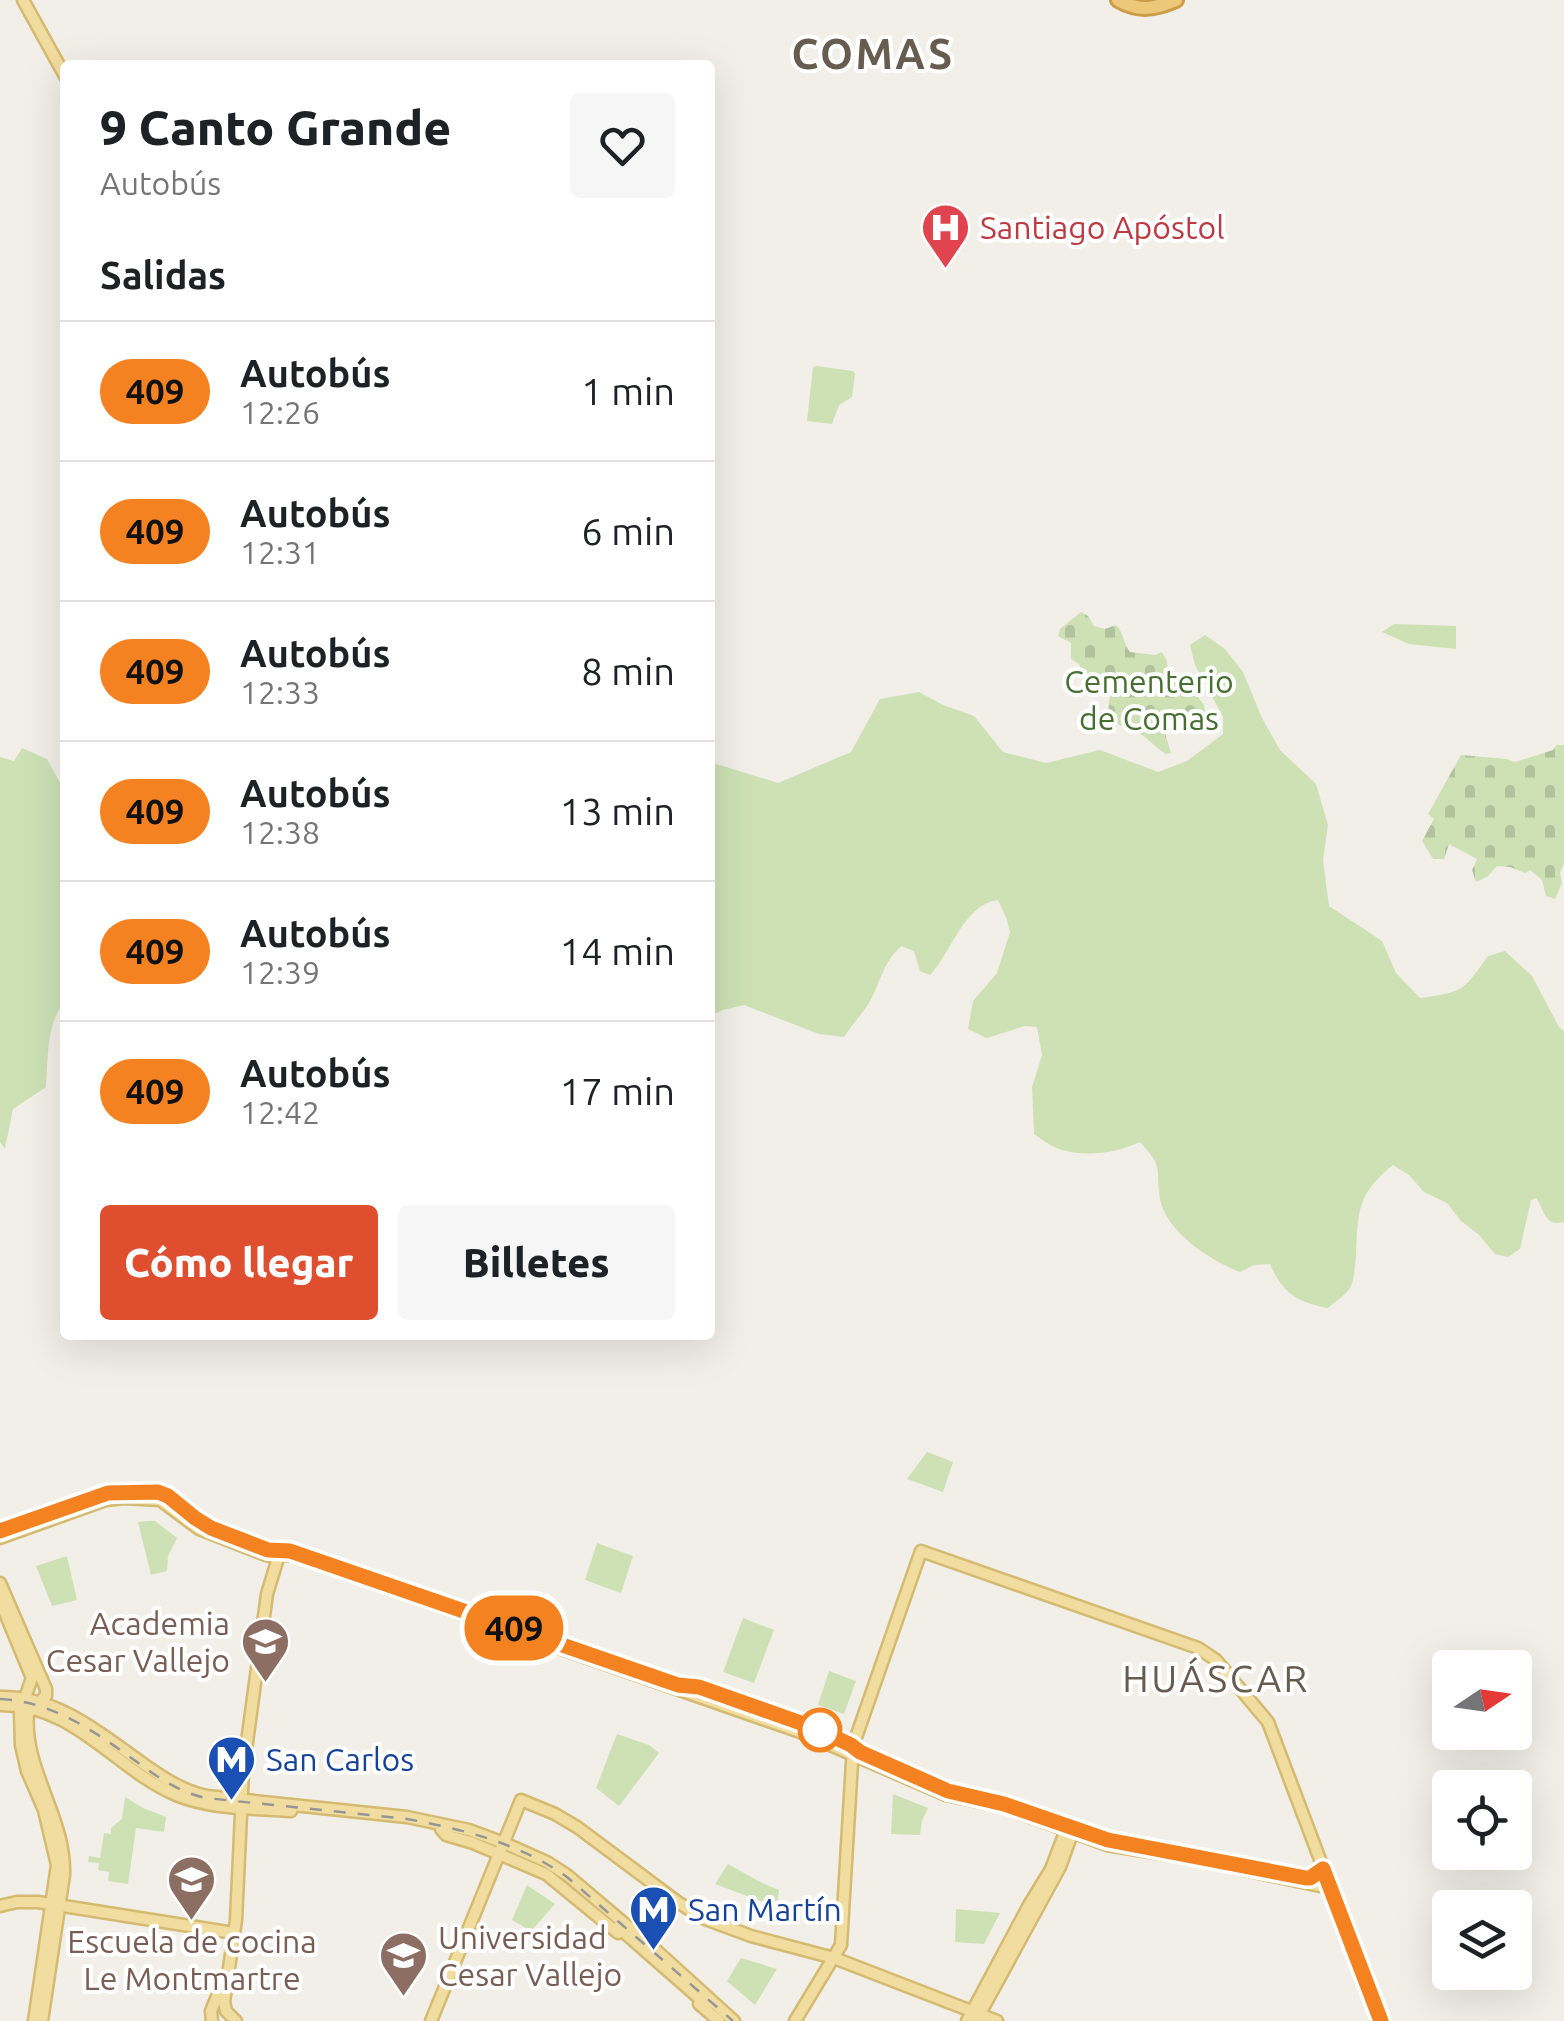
<!DOCTYPE html>
<html lang="es">
<head>
<meta charset="utf-8">
<style>
	:root { --surface:#fff; --page:#f6f6f6; --text:#202124; --muted:#757577; --line:#e0e0e0; --accent:#e04e30 }
	body { margin:0; font-family:Ubuntu,sans-serif; background:var(--page); color:var(--text); height:100vh; display:flex; flex-direction:column; font-size:38px; white-space:nowrap }
	* { box-sizing:border-box; margin:0 }
	p { font-size:32px; color:var(--muted) }
	.icon { flex:none; width:55px; height:55px; fill:none; stroke:currentColor; stroke-width:2; stroke-linecap:round; stroke-linejoin:round }
	.map { position:relative; flex:1; overflow:hidden }
	.panel { position:absolute; left:60px; top:60px; width:655px; height:1280px; display:flex; flex-direction:column; background:var(--surface); border-radius:10px; box-shadow:0 10px 40px #0002 }
	.panel>* { flex:none }
	.badge { padding:0 20px; border-radius:32px; font-size:35px; line-height:65px }
	.needle { width:65px; rotate:77deg }
	.controls { position:absolute; left:1432px; top:1650px; display:grid; gap:20px }
	.controls a { display:grid; place-items:center; width:100px; height:100px; border-radius:10px; background:var(--surface); box-shadow:0 10px 40px #0002; font-size:50px }
	.map>.badge { position:absolute; translate:-50% -50%; box-shadow:0 0 0 5px #fff }
	h2 { padding:0 40px; font-size:38px; line-height:90px }
	.round { display:grid; place-items:center; flex:none; width:105px; height:105px; border-radius:10px; background:var(--page) }
	.overview { display:flex; align-items:center; justify-content:space-between; height:170px; padding:0 40px }
	h1 { font-size:48px; font-weight:800; line-height:75px }
	.action { display:flex; gap:20px; margin-top:auto; padding:20px 40px }
	.action a { flex:1; height:115px; border-radius:10px; background:var(--accent); color:#fff; font-size:40px; font-weight:800; line-height:115px; text-align:center }
	.action a+a { background:var(--page); color:var(--text) }
	ul { padding:0; list-style:none }
	li { display:flex; align-items:center; gap:30px; height:140px; padding:0 40px; border-top:2px solid var(--line) }
	li div { flex:1 }
	li b { display:block; font-size:38px }
	li em { font-style:normal }
	li .badge { min-width:110px; font-weight:700; text-align:center }
	.map>svg:first-child { display:block }
	.green { fill:#cde1b5 }
	.cemetery { fill:url(#cemetery-stones) }
	.lines { fill:none; stroke-linecap:round; stroke-linejoin:round }
	.major-casing { stroke:#d5ba72; stroke-width:15 }
	.highway-casing { stroke:#cb9d49; stroke-width:18 }
	.major { stroke:#f2dda0; stroke-width:10 }
	.highway { stroke:#edc878; stroke-width:12 }
	.rail { stroke:#969696; stroke-width:2.5; stroke-dasharray:12 12; stroke-linecap:butt }
	.line-casing { stroke:#fff; stroke-width:22 }
	.line { stroke:#f58220; stroke-width:15 }
	.stop-dot { fill:#fff; stroke:#f58220; stroke-width:5 }
	.labels { text-anchor:middle; stroke-width:8; stroke-linejoin:round; paint-order:stroke }
	.health-label { font-size:32px; fill:#be3a42; stroke:#fff; text-anchor:start }
	.park-label { font-size:32px; fill:#486f32; stroke:#fff }
	.education-label { font-size:32px; fill:#785e54; stroke:#fff; text-anchor:end }
	.transit-label { font-size:32px; fill:#164399; stroke:#fff; text-anchor:start }
	.quarter-label { font-size:38px; letter-spacing:2.5px; fill:#665d50; stroke:#fff }
	.district-label { font-size:42px; font-weight:bold; letter-spacing:2.5px; fill:#665d50; stroke:#fff }
</style>
</head>
<body>
<div class="map">
<svg width="1564" height="2021" viewBox="0 0 1564 2021">
	<defs>
		<pattern id="cemetery-stones" width="16" height="16" patternUnits="userSpaceOnUse" patternTransform="scale(2.5)"><rect width="16" height="16" fill="#cde1b5"/><path d="M2 7V4a2 2 0 0 1 4 0v3zM10 15v-3a2 2 0 0 1 4 0v3z" fill="#b1c29c"/></pattern>
	</defs>
	<rect width="100%" height="100%" fill="#f2efe8"/>
	<g class="green">
		<path d="M 816,366 L 853,371 L 855,374 L 852,397 L 839,405 L 832,424 L 807,421 L 813,367 Z"/>
		<path d="M 1394,624 L 1456,626 L 1456,649 L 1409,644 L 1382,632 Z"/>
		<path d="M 1205,635 L 1225,649 L 1243,672 L 1262,718 L 1280,750 L 1316,784 L 1328,825 L 1323,860 L 1329,906 L 1382,941 L 1396,973 L 1420,998 C 1464,992 1463,991 1488,956 L 1505,951 L 1532,976 L 1559,1027 L 1564,1031 L 1564,1222 C 1543,1227 1545,1209 1536,1198 L 1531,1200 L 1520,1249 L 1508,1257 L 1495,1254 L 1479,1235 L 1461,1221 L 1447,1203 L 1424,1192 L 1409,1175 L 1393,1165 C 1357,1194 1358,1211 1356,1255 C 1355,1265 1355,1277 1351,1286 C 1346,1295 1335,1302 1328,1308 C 1297,1302 1283,1294 1270,1264 L 1254,1265 L 1240,1272 C 1211,1261 1166,1232 1160,1199 C 1155,1167 1165,1169 1140,1142 C 1117,1153 1088,1157 1062,1150 C 1052,1147 1042,1140 1034,1134 L 1032,1087 L 1042,1055 L 1037,1027 L 1025,1026 L 987,1038 L 968,1029 L 973,1001 L 997,973 L 1010,932 L 1006,917 L 998,900 C 964,904 951,953 930,975 L 920,971 L 914,951 L 902,946 C 884,959 880,984 869,1003 C 861,1015 852,1025 844,1037 L 819,1034 L 744,1005 L 723,1010 L 710,1016 L 710,762 L 778,783 L 851,752 L 880,699 L 919,692 L 943,705 L 974,716 L 1003,752 L 1046,763 L 1100,750 L 1158,772 L 1187,761 L 1223,734 L 1223,717 L 1195,665 L 1190,645 Z"/>
		<path d="M 22,748 L 47,759 L 65,792 L 65,1001 C 46,1024 48,1058 46,1087 L 13,1109 L 5,1149 L 0,1142 L 0,757 L 14,761 Z"/>
		<path d="M 927,1452 L 953,1462 L 943,1492 L 907,1479 Z"/>
		<path d="M 149,1521 L 155,1521 L 177,1538 L 168,1556 L 167,1571 L 151,1575 L 138,1522 Z"/>
		<path d="M 597,1543 L 633,1556 L 621,1593 L 585,1580 Z"/>
		<path d="M 67,1556 L 77,1600 L 52,1606 L 36,1566 Z"/>
		<path d="M 743,1618 L 774,1630 L 754,1683 L 723,1672 Z"/>
		<path d="M 829,1671 L 856,1681 L 844,1714 L 818,1705 Z"/>
		<path d="M 617,1734 L 649,1745 L 659,1753 L 619,1806 L 596,1788 Z"/>
		<path d="M 893,1794 L 928,1808 L 922,1821 L 920,1835 L 891,1834 Z"/>
		<path d="M 125,1797 L 143,1808 L 166,1817 L 164,1832 L 136,1828 L 128,1884 L 108,1881 L 109,1872 L 98,1870 L 99,1863 L 88,1862 L 89,1856 L 100,1858 L 104,1833 L 111,1834 L 111,1828 L 122,1819 Z"/>
		<path d="M 728,1864 L 762,1883 L 779,1890 L 777,1907 L 715,1884 Z"/>
		<path d="M 527,1885 L 555,1904 L 531,1931 L 512,1920 Z"/>
		<path d="M 956,1909 L 1000,1913 L 984,1944 L 955,1942 Z"/>
		<path d="M 741,1958 L 777,1969 L 755,2005 L 727,1981 Z"/>
	</g>
	<g class="cemetery">
		<path d="M 1081,612 L 1088,616 L 1094,626 L 1105,629 L 1116,625 C 1124,633 1123,643 1130,652 L 1155,655 L 1162,652 L 1167,661 L 1168,674 L 1184,678 L 1204,705 L 1205,712 L 1168,728 L 1165,733 L 1171,753 L 1166,754 C 1154,747 1146,735 1132,729 C 1125,726 1116,726 1111,717 C 1107,710 1109,700 1111,692 L 1104,690 L 1096,691 L 1081,679 L 1080,665 L 1071,659 L 1071,643 L 1058,636 L 1060,629 Z"/>
		<path d="M 1557,745 L 1564,745 L 1564,863 L 1560,873 L 1562,883 L 1555,899 L 1546,896 L 1542,880 L 1530,870 L 1525,873 L 1510,867 L 1497,866 L 1487,877 L 1476,882 L 1472,870 L 1477,859 L 1449,844 L 1444,859 L 1433,859 L 1422,841 L 1434,819 L 1428,814 L 1461,755 L 1507,759 L 1515,762 L 1553,750 Z"/>
	</g>
	<g class="lines">
		<defs>
			<g id="major">
				<path d="M 23,0 L 65,76"/>
				<path d="M 0,1538 L 106,1500 L 124,1498 L 160,1500 L 199,1529 L 266,1555 C 276,1558 284,1553 295,1556 L 800,1732 L 946,1795 L 1003,1807 L 1107,1845 L 1193,1859 L 1320,1886 L 1329,1883"/>
				<path d="M 0,1583 L 46,1689 L 46,1696 L 28,1713 C 23,1770 66,1817 64,1875 L 42,2021"/>
				<path d="M 0,1601 L 32,1678 L 20,1712 L 21,1745 L 27,1771 L 44,1810 L 57,1865 L 34,2021"/>
				<path d="M 681,1686 L 699,1687 L 816,1728 L 851,1745 L 865,1755"/>
				<path d="M 0,1697 C 58,1696 100,1733 145,1765 C 165,1779 183,1791 207,1796 L 407,1817 L 469,1830 L 504,1843 L 547,1862 L 567,1875 L 658,1952 L 734,2021"/>
				<path d="M 0,1705 C 76,1704 113,1768 176,1795 C 212,1810 254,1808 291,1811"/>
				<path d="M 441,1829 L 446,1835 L 473,1843 L 546,1874 L 618,1933"/>
				<path d="M 1303,1878 L 1311,1878 L 1323,1869"/>
				<path d="M 0,1906 L 17,1902 L 38,1902 L 234,1933"/>
				<path d="M 618,1927 L 707,2005"/>
				<path d="M 699,2004 L 719,2021"/>
				<path d="M 212,2021 L 211,2011 L 221,1987"/>
				<path d="M 236,2021 L 226,2011 L 224,2002 L 236,1920 L 243,1772 L 267,1594 L 278,1558 L 277,1551"/>
				<path d="M 431,2021 L 521,1800 L 555,1814 L 577,1827 L 679,1903 L 705,1919 L 751,1936 L 834,1958 L 997,2021"/>
				<path d="M 795,2021 L 841,1945 L 853,1746 L 921,1551 L 1198,1648 L 1216,1660 L 1268,1722 L 1381,2021"/>
				<path d="M 967,2021 L 1029,1905 L 1051,1869 L 1067,1827"/>
				<path d="M 976,2021 L 1060,1867 L 1074,1828"/>
			</g>
			<path id="highway" d="M 1118,0 C 1139,12 1155,9 1176,0"/>
		</defs>
		<use href="#major" class="major-casing"/>
		<use href="#highway" class="highway-casing"/>
		<use href="#major" class="major"/>
		<use href="#highway" class="highway"/>
		<path class="rail" d="M 0,1699 C 48,1701 88,1727 126,1754 C 152,1773 174,1791 206,1798 L 407,1819 C 463,1829 521,1844 567,1877 L 733,2021"/>
	</g>
	<g class="lines">
		<defs>
			<path id="line" d="M 0,1531 L 108,1493 L 158,1492 L 168,1496 L 195,1518 L 211,1528 L 268,1550 L 290,1551 L 678,1685 L 699,1687 L 815,1728 L 851,1745 L 860,1752 L 948,1791 L 1004,1804 L 1108,1840 L 1306,1878 L 1310,1878 L 1323,1869 L 1381,2021"/>
		</defs>
		<use href="#line" class="line-casing"/>
		<use href="#line" class="line"/>
	</g>
	<defs>
		<symbol id="hospital-pin" viewBox="-11 -11 22 30"><path d="M0 17L-7.5 6A9.5 9.5 0 1 1 7.5 6Z" fill="#e0444e" stroke="#fff"/><path d="M-5-5h3v3.5h4V-5h3V5h-3V1.5h-4V5h-3Z" fill="#fff"/></symbol>
		<symbol id="university-pin" viewBox="-11 -11 22 30"><path d="M0 17L-7.5 6A9.5 9.5 0 1 1 7.5 6Z" fill="#8d6e63" stroke="#fff"/><path d="M0-5L7-2L0 1L-7-2ZM-4 1L0 2.5L4 1V4Q0 6-4 4Z" fill="#fff"/></symbol>
		<symbol id="metro-pin" viewBox="-11 -11 22 30"><path d="M0 17L-7.5 6A9.5 9.5 0 1 1 7.5 6Z" fill="#1a4fb4" stroke="#fff"/><path d="M-5.5 5V-5H-3L0 0L3-5H5.5V5H3V-.5L0 4L-3-.5V5Z" fill="#fff"/></symbol>
	</defs>
	<g fill-rule="evenodd">
		<use href="#hospital-pin" x="918" y="200" width="55" height="75"/>
		<use href="#university-pin" x="238" y="1614" width="55" height="75"/>
		<use href="#metro-pin" x="204" y="1732" width="55" height="75"/>
		<use href="#university-pin" x="164" y="1852" width="55" height="75"/>
		<use href="#metro-pin" x="626" y="1882" width="55" height="75"/>
		<use href="#university-pin" x="376" y="1928" width="55" height="75"/>
	</g>
	<circle class="stop-dot" cx="820" cy="1730" r="20"/>
	<g class="labels">
		<g class="health-label">
			<text x="980" y="239">Santiago Apóstol</text>
		</g>
		<g class="park-label">
			<text x="1149" y="693">Cementerio<tspan x="1149" dy="37">de Comas</tspan></text>
		</g>
		<g class="education-label">
			<text x="230" y="1635">Academia<tspan x="230" dy="37">Cesar Vallejo</tspan></text>
			<text x="438" y="1949" text-anchor="start">Universidad<tspan x="438" dy="37">Cesar Vallejo</tspan></text>
			<text x="192" y="1953" text-anchor="middle">Escuela de cocina<tspan x="192" dy="37">Le Montmartre</tspan></text>
		</g>
		<g class="transit-label">
			<text x="266" y="1771">San Carlos</text>
			<text x="688" y="1921">San Martín</text>
		</g>
		<g class="quarter-label">
			<text x="1216" y="1692">HUÁSCAR</text>
		</g>
		<g class="district-label">
			<text x="873" y="69">COMAS</text>
		</g>
	</g>
</svg>
<div class="controls">
<a><svg class="needle" viewBox="-14 -14 28 28"><path d="M0-13l5 13h-10z" fill="#e53935"/><path d="M0 13l5-13h-10z" fill="#757577"/></svg></a>
<a><svg class="icon" aria-label="locate" viewBox="0 0 24 24"><circle cx="12" cy="12" r="6"/><path d="M12 2v4M12 18v4M2 12h4M18 12h4"/></svg></a>
<a><svg class="icon" aria-label="layers" viewBox="0 0 24 24"><path d="M12 4l9 5-9 5-9-5zM3 14l9 5 9-5"/></svg></a>
</div>
<b class="badge" style="left:514px;top:1628px;background:#f58220;color:#111">409</b>
<section class="panel">
<div class="overview"><div><h1>9 Canto Grande</h1><p>Autobús</p></div><a class="round"><svg class="icon" aria-label="heart" viewBox="0 0 24 24"><path d="M12 20l-8-8c-3-5 5-10 8-4 3-6 11-1 8 4z"/></svg></a></div>
<h2>Salidas</h2>
<ul>
<li><span class="badge" style="background:#f58220;color:#111">409</span><div><b>Autobús</b><p>12:26</p></div><em>1 min</em></li>
<li><span class="badge" style="background:#f58220;color:#111">409</span><div><b>Autobús</b><p>12:31</p></div><em>6 min</em></li>
<li><span class="badge" style="background:#f58220;color:#111">409</span><div><b>Autobús</b><p>12:33</p></div><em>8 min</em></li>
<li><span class="badge" style="background:#f58220;color:#111">409</span><div><b>Autobús</b><p>12:38</p></div><em>13 min</em></li>
<li><span class="badge" style="background:#f58220;color:#111">409</span><div><b>Autobús</b><p>12:39</p></div><em>14 min</em></li>
<li><span class="badge" style="background:#f58220;color:#111">409</span><div><b>Autobús</b><p>12:42</p></div><em>17 min</em></li>
</ul>
<div class="action"><a>Cómo llegar</a><a>Billetes</a></div>
</section>
</div>
</body>
</html>
